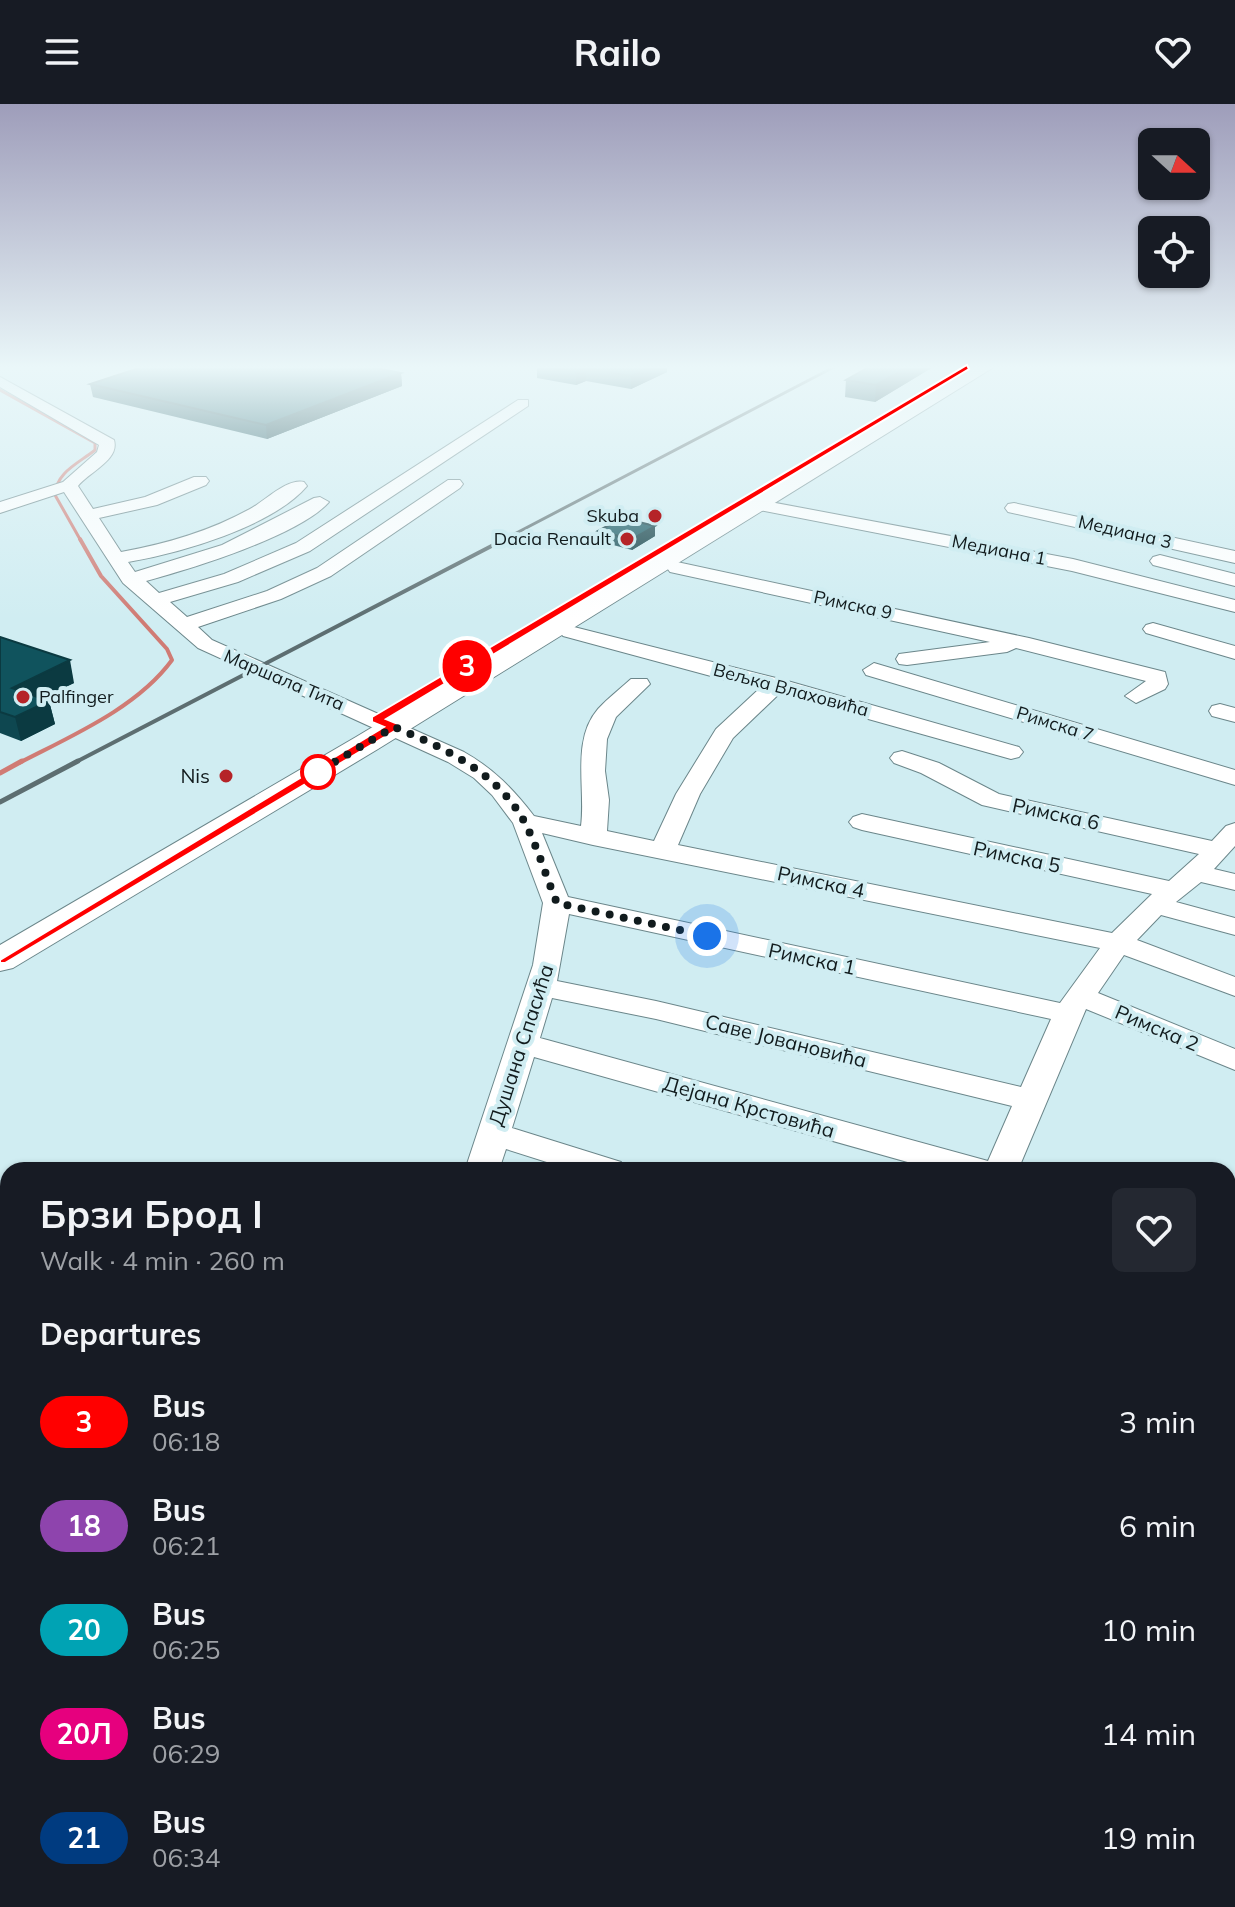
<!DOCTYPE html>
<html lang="en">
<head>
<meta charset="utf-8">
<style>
	:root { --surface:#171b24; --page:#242831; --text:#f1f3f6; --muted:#9ea1a6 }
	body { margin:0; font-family:Mulish,sans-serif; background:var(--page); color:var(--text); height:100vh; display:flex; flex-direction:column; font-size:30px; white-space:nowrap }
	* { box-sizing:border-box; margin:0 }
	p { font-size:26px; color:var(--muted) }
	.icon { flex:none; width:44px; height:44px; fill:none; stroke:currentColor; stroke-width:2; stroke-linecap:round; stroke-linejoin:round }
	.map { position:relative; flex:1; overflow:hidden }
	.drawer { position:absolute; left:0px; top:1058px; width:1236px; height:746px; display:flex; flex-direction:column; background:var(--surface); border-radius:24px 24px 0 0; box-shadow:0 2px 6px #0004 }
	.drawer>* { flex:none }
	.badge { padding:0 16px; border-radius:26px; font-size:28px; line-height:52px }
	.needle { width:52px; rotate:111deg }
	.controls { position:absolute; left:1138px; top:24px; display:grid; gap:16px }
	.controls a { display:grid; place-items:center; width:72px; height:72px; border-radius:12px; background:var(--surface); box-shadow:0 2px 6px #0004; font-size:40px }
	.you { position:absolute; width:40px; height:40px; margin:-20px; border:6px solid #fff; border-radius:50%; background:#1a73e8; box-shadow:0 0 0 12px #1a73e833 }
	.map>.badge { position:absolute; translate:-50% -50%; box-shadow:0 0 0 4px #fff }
	h2 { padding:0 40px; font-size:30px; line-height:72px }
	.round { display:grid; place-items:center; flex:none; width:84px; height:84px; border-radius:12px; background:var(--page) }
	.headline { display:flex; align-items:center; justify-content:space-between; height:136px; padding:0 40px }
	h1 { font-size:38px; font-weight:700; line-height:60px }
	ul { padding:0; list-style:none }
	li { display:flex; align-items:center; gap:24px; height:104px; padding:0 40px }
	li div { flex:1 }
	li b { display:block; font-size:30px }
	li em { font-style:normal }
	li .badge { min-width:88px; font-weight:700; text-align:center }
	header { display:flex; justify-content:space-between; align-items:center; height:104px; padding:0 40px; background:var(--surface); font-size:36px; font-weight:700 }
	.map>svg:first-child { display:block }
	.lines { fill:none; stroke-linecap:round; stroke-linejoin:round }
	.stream-far3 { stroke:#d07b74; stroke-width:3 }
	.stream-far2 { stroke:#d07b74; stroke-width:4 }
	.stream-far1 { stroke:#d07b74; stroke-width:5 }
	.stream { stroke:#d07b74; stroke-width:9 }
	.minor-casing { stroke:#6b868a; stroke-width:2 }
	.major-casing { stroke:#6b868a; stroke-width:2 }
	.minor { fill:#fff; fill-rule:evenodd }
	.major { fill:#fff; fill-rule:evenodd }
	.rail-far2 { stroke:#5d6e71; stroke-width:3 }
	.rail-far1 { stroke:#5d6e71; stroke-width:4 }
	.rail { stroke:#5d6e71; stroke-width:5 }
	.wall { fill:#0e4750 }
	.shaded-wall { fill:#0b3a41 }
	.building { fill:#10535d; stroke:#0b3a41; stroke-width:2 }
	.line { fill:#f00; stroke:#fff; stroke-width:2 }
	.walk { stroke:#111b1d; stroke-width:8; stroke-dasharray:0 14.4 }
	.poi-dot { fill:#b52428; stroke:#d0edf2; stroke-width:3 }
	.stop-dot { fill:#fff; stroke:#f00; stroke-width:4 }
	.labels { text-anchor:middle; stroke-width:8; stroke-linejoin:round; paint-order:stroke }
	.far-poi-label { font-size:18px; fill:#111b1d; stroke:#d0edf2; text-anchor:end }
	.far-street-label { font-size:18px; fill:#111b1d; stroke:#d0edf2 }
	.poi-label { font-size:20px; fill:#111b1d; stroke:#d0edf2; text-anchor:end }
	.street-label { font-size:20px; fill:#111b1d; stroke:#d0edf2 }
</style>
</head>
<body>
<header><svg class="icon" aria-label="menu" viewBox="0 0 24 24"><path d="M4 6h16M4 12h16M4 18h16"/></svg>Railo<svg class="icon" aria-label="heart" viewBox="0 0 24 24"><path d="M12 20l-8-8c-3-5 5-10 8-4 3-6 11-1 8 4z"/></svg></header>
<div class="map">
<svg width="1235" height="1803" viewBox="0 0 1235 1803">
	<rect width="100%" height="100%" fill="#d0edf2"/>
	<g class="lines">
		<path class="stream-far3" d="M 0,286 L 95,339 L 95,346 C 79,359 56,368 55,391 L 81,437"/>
		<path class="stream-far2" d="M 19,659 C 71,632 137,604 172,556 L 167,545 L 101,472 L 80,435"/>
		<path class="stream-far1" d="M 0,669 L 22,657"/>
		<g class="stream">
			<path d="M 0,1323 L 8,1334"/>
			<path d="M 352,1796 L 359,1803"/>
		</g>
		<defs>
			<g id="minor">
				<path d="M 0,273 L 114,336 C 120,356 89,368 78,382 L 93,405 L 145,393 L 194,373 L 206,373 L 209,377 L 206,381 L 157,401 L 99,414 L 121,448 C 166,440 210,427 250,405 C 265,397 287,374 304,378 L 307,382 C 272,423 180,449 128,458 L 135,468 L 222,441 L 314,394 L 320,393 L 329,398 C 299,432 190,465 146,477 L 159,489 L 224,470 L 296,439 L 518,296 L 528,296 L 528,302 L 310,447 L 238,478 L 170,498 L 187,513 L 267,487 L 317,464 L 448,376 L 460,376 L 463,380 L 460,384 L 331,472 L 281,495 L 198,523 L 212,536 L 464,648 C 494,665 513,685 534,712 L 581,722 C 586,685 571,636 598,605 C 608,594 620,585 631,575 L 647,575 L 650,580 L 616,613 L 607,635 L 605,667 L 609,696 L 607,727 L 654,737 L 676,690 L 716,625 L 759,585 L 563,532 L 560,528 L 563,524 L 570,522 L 784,576 L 1019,643 L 1023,648 L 1019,653 L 1011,655 L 779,590 L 733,634 L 700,690 L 678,741 L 1112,829 L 1152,790 L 862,726 L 853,723 L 849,718 L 853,713 L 862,710 L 1169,777 L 1199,750 L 982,701 L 921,669 L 894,659 L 890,654 L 894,649 L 902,647 L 939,659 L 999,690 L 1212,737 L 1226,722 L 1235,719 L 1235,742 L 1214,765 L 1235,770 L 1235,786 L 1201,778 L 1176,798 L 1235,814 L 1235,831 L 1161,811 L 1137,836 L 1235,873 L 1235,892 L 1124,851 L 1098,889 L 1235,945 L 1235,966 L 1086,905 L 1018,1066 L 936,1066 L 534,953 L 512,1024 L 621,1058 L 626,1066 L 572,1066 L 506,1045 L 499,1066 L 465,1066 L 533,861 L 543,799 L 513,719 L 492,691 L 474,674 L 448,658 L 198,544 L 123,479 L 64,388 L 0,409 L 0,398 L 63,378 L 97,348 L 99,341 L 0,283 ZM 542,729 L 593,741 L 1100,844 L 1060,899 L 568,793 ZM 569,810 L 1051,915 L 1021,983 L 656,897 L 557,877 ZM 552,894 L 656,915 L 1012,1002 L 988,1057 L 540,934 Z"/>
				<path d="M 760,396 L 1073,455 L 1235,496 L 1235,508 L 1072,467 L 754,405 L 751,401 Z"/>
				<path d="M 1014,399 L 1235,447 L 1235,459 L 1008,408 L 1005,404 L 1008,400 Z"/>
				<path d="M 1160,451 L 1235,470 L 1235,482 L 1153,461 L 1150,457 L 1153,453 Z"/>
				<path d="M 677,458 L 1029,534 L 1165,568 L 1168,580 L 1165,585 L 1136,599 L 1125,592 L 1146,577 L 1016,544 L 1007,548 L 907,561 L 899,560 L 896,555 L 899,550 L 990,538 L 670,468 L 667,464 L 670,460 Z"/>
				<path d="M 1153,519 L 1235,542 L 1235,555 L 1146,529 L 1143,525 L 1146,521 Z"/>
				<path d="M 874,559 L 1235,666 L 1235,681 L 866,571 L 863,566 Z"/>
				<path d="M 1220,600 L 1235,604 L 1235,618 L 1212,612 L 1209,607 L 1212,602 Z"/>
				<path d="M 1228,1241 L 1235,1243 L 1235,1275 L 1228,1273 Z"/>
				<path d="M 364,1796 L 458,1796 L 461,1803 L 364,1803 Z"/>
				<path d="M 535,1796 L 590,1796 L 587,1803 L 532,1803 Z"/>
				<path d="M 750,1796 L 805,1796 L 802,1803 L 747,1803 Z"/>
			</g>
			<path id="major" d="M 972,263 L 994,263 L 378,645 L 13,864 L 0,867 L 0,841 L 356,633 Z"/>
		</defs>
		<use href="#minor" class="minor-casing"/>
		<use href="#major" class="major-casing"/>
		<use href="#minor" class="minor"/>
		<use href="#major" class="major"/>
		<path class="rail-far2" d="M 501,437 L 834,263"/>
		<path class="rail-far1" d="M 74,659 L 505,435"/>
		<path class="rail" d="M 0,698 L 78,657"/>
	</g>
	<g class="wall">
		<path d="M 537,263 L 667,263 L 667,268 L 631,285 L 586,277 L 576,281 L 537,274 Z"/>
		<path d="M 869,263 L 933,263 L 875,298 L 845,293 L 846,276 Z"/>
		<path d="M 401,269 L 402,282 L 267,335 L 93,293 L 90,280 Z"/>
		<path d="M 655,422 L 655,432 L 632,446 L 598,437 L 598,427 Z"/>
		<path d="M 0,533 L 74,579 L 42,594 L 49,597 L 55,620 L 21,637 L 0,629 Z"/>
	</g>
	<g class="shaded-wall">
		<path d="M 651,263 L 667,263 L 667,268 L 631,285 L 631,272 Z"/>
		<path d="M 907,263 L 933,263 L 875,298 L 876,281 Z"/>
		<path d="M 586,264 L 586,277 L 576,281 L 576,268 Z"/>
		<path d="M 401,269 L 402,282 L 267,335 L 266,321 Z"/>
		<path d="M 655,422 L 655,432 L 632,446 L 632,435 Z"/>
		<path d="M 70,556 L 74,579 L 18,606 L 12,584 Z"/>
		<path d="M 49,597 L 55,620 L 21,637 L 15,613 Z"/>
	</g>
	<g class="building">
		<path d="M 142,263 L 372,263 L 401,269 L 266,321 L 90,280 Z"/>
		<path d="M 548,263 L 651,263 L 631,272 L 586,264 L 576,268 Z"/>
		<path d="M 869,263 L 907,263 L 876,281 L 846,276 Z"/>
		<path d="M 622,414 L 655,422 L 632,435 L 598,427 Z"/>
		<path d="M 0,533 L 70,556 L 12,584 L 49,597 L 15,613 L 0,608 Z"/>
	</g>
	<linearGradient id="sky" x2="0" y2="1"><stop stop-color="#9e9dba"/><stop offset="0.51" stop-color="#eaf7f9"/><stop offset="1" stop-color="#eaf7f9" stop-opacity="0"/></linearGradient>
	<rect width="1235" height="516" fill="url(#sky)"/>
	<path class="line" d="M 967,261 L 969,265 L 386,615 L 398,620 L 398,625 L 5,859 L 0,859 L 0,856 L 384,623 L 372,618 L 372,613 Z"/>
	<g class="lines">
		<path class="walk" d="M 318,668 L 314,670 L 394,623 C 444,644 498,668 525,719 C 538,744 546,773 557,799 L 707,832"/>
	</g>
	<g class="poi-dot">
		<circle cx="655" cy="412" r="8"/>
		<circle cx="627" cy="435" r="8"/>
		<circle cx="23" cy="593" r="8"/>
		<circle cx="226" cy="672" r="8"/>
	</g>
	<circle class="stop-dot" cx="318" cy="668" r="16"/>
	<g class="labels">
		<g class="far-poi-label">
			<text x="639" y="418">Skuba</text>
			<text x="611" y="441">Dacia Renault</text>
			<text x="39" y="599" text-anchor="start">Palfinger</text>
		</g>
		<g class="far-street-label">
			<text transform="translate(1125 428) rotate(13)" y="6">Медиана 3</text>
			<text transform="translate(999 446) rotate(11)" y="6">Медиана 1</text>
			<text transform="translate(853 501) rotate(12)" y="6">Римска 9</text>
			<text transform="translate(284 576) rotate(23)" y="6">Маршала Тита</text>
			<text transform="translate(791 586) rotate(15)" y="6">Вељка Влаховића</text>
			<text transform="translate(1055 620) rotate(17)" y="6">Римска 7</text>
		</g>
		<g class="poi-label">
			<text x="210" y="679">Nis</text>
		</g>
		<g class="street-label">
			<text transform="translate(1056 710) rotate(12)" y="7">Римска 6</text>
			<text transform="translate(1017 753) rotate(12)" y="7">Римска 5</text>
			<text transform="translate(821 778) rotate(12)" y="7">Римска 4</text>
			<text transform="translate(812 855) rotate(12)" y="7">Римска 1</text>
			<text transform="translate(1157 924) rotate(23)" y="7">Римска 2</text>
			<text transform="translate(786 937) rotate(14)" y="7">Саве Јовановића</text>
			<text transform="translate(521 941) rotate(-72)" y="7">Душана Спасића</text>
			<text transform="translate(749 1003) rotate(16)" y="7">Дејана Крстовића</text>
		</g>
	</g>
</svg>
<div class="controls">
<a><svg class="needle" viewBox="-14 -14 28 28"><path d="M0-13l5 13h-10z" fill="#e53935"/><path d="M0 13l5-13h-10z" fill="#9ea1a6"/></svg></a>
<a><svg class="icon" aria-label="locate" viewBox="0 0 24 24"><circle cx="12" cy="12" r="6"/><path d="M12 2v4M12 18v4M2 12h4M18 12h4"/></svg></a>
</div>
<div class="you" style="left:707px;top:832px"></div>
<b class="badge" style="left:467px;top:562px;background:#f00;color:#fff">3</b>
<section class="drawer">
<div class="headline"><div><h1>Брзи Брод I</h1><p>Walk · 4 min · 260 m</p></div><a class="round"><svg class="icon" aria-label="heart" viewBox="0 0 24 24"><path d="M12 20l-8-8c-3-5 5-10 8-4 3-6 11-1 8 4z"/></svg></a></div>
<h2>Departures</h2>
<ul>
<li><span class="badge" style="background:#f00;color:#fff">3</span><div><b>Bus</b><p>06:18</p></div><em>3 min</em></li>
<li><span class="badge" style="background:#8e44ad;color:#fff">18</span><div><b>Bus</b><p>06:21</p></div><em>6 min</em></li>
<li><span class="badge" style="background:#00a3b4;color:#fff">20</span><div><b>Bus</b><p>06:25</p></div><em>10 min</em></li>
<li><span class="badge" style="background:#e6007e;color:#fff">20Л</span><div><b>Bus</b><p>06:29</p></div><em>14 min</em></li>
<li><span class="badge" style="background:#003b80;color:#fff">21</span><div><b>Bus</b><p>06:34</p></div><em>19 min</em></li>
</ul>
</section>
</div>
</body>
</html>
